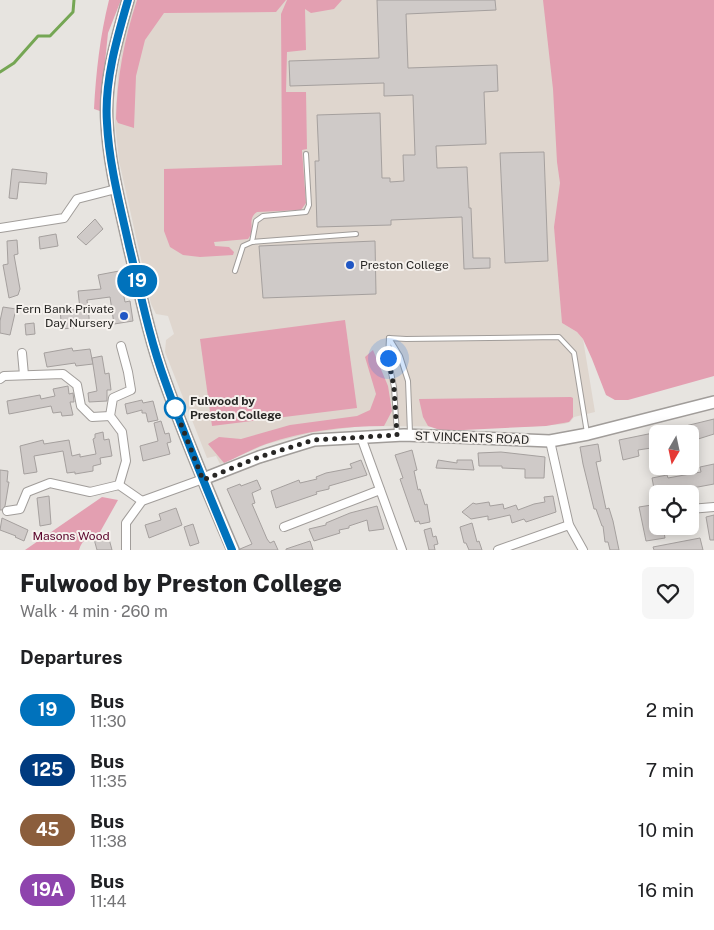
<!DOCTYPE html>
<html lang="en">
<head>
<meta charset="utf-8">
<style>
	:root { --surface:#fff; --page:#f6f6f6; --text:#202124; --muted:#757577 }
	body { margin:0; font-family:"Public Sans",sans-serif; background:var(--page); color:var(--text); height:100vh; display:flex; flex-direction:column; font-size:19px; white-space:nowrap }
	* { box-sizing:border-box; margin:0 }
	p { font-size:16px; color:var(--muted) }
	.icon { flex:none; width:28px; height:28px; fill:none; stroke:currentColor; stroke-width:2; stroke-linecap:round; stroke-linejoin:round }
	.map { position:relative; height:550px; overflow:hidden }
	.side { display:flex; flex-direction:column; background:var(--surface); flex:1 }
	.side>* { flex:none }
	.badge { padding:0 10px; border-radius:16px; font-size:18px; line-height:32px }
	.needle { width:32px; rotate:189deg }
	.buttons { position:absolute; left:649px; top:425px; display:grid; gap:10px }
	.buttons a { display:grid; place-items:center; width:50px; height:50px; border-radius:8px; background:var(--surface); box-shadow:0 2px 12px #0003; font-size:25px }
	.you { position:absolute; width:25px; height:25px; margin:-12px; border:4px solid #fff; border-radius:50%; background:#1a73e8; box-shadow:0 0 0 8px #1a73e833 }
	.map>.badge { position:absolute; translate:-50% -50%; box-shadow:0 0 0 2px #fff }
	h2 { padding:0 20px; font-size:19px; line-height:45px }
	.round { display:grid; place-items:center; flex:none; width:52px; height:52px; border-radius:8px; background:var(--page) }
	.summary { display:flex; align-items:center; justify-content:space-between; height:85px; padding:0 20px }
	h1 { font-size:24px; font-weight:800; line-height:38px }
	ul { padding:0; list-style:none }
	li { display:flex; align-items:center; gap:15px; height:60px; padding:0 20px }
	li div { flex:1 }
	li b { display:block; font-size:19px }
	li em { font-style:normal }
	li .badge { min-width:55px; font-weight:700; text-align:center }
	.map>svg:first-child { display:block }
	.built { fill:#dfd6ce }
	.green { fill:#e39fb1 }
	.lines { fill:none; stroke-linecap:round; stroke-linejoin:round }
	.stream { stroke:#75a654; stroke-width:3 }
	.building { fill:#cfcac8; stroke:#a5a09e }
	.lane-casing { stroke:#a19d9a; stroke-width:6 }
	.street-casing { stroke:#a19d9a; stroke-width:10 }
	.secondary-casing { stroke:#a19d9a; stroke-width:14 }
	.lane { stroke:#fff; stroke-width:4 }
	.street { stroke:#fff; stroke-width:8 }
	.secondary { stroke:#fff; stroke-width:11 }
	.line-casing { stroke:#fff; stroke-width:11 }
	.line { stroke:#0072bc; stroke-width:8 }
	.walk { stroke:#282725; stroke-width:5; stroke-dasharray:0 9 }
	.poi-dot { fill:#2157c4; stroke:#f5f1ed; stroke-width:2 }
	.stop-dot { fill:#fff; stroke:#0072bc; stroke-width:2.5 }
	.labels { text-anchor:middle; stroke-width:4; stroke-linejoin:round; paint-order:stroke }
	.poi-label { font-size:12px; fill:#282725; stroke:#f5f1ed; text-anchor:start }
	.stop-label { font-size:12px; font-weight:bold; fill:#282725; stroke:#f5f1ed; text-anchor:start }
	.street-label { font-size:12px; fill:#282725; stroke:#f5f1ed }
	.park-label { font-size:12px; fill:#590029; stroke:#f5f1ed }
</style>
</head>
<body>
<div class="map">
<svg width="714" height="550" viewBox="0 0 714 550">
	<rect width="100%" height="100%" fill="#e7e4e0"/>
	<path class="built" d="M 135,0 L 714,0 L 562,323 L 577,332 L 583,339 L 595,412 L 574,417 L 570,422 L 564,424 L 526,427 L 362,426 L 310,433 L 267,444 L 220,464 L 216,456 L 207,458 L 165,352 L 166,340 L 174,334 L 168,316 L 156,314 L 151,304 L 119,161 L 115,123 L 118,74 L 125,31 Z"/>
	<g class="green">
		<path d="M 109,0 L 121,0 L 108,33 L 100,111 L 94,109 C 96,72 100,36 109,0 Z"/>
		<path d="M 137,0 L 286,0 L 276,12 L 164,13 L 145,40 L 136,76 L 134,128 L 118,123 L 116,119 C 117,78 124,39 137,0 Z"/>
		<path d="M 287,0 L 342,0 L 334,9 L 311,13 L 305,9 L 306,50 L 287,52 L 286,92 L 306,92 L 307,149 L 302,150 L 306,203 L 301,210 L 257,212 C 249,217 252,225 252,233 L 248,239 L 214,242 L 215,246 L 229,247 L 234,252 L 233,255 L 200,257 L 183,255 L 170,247 L 164,231 L 164,169 L 282,165 L 281,14 Z"/>
		<path d="M 543,0 L 714,0 L 714,376 L 628,400 L 615,400 L 606,395 L 592,359 L 583,339 L 577,332 L 562,323 L 554,227 L 560,183 L 557,162 L 553,89 Z"/>
		<path d="M 345,320 L 357,408 L 212,426 L 200,339 Z"/>
		<path d="M 373,350 L 388,386 L 392,411 L 384,426 C 345,426 303,431 266,444 C 252,449 238,457 224,463 L 208,444 L 219,437 L 241,439 L 290,425 L 357,416 L 370,410 L 376,394 L 365,357 Z"/>
		<path d="M 571,397 L 573,398 L 573,417 L 569,422 L 546,426 L 443,431 L 428,426 L 423,417 L 419,399 Z"/>
		<path d="M 102,497 L 118,500 L 100,532 C 90,536 82,539 79,550 L 25,550 Z"/>
	</g>
	<g class="lines">
		<path class="stream" d="M 0,72 L 14,63 L 38,36 L 50,36 L 73,12 L 74,0"/>
	</g>
	<g class="building">
		<path d="M 377,0 L 495,0 L 496,10 L 406,14 L 408,68 L 497,65 L 498,91 L 484,92 L 486,144 L 436,146 L 437,168 L 467,167 L 469,208 L 471,208 L 473,258 L 490,258 L 490,268 L 464,269 L 462,217 L 391,220 L 391,225 L 317,227 L 315,161 L 319,161 L 317,115 L 380,113 L 382,178 L 390,178 L 390,182 L 404,181 L 403,155 L 415,155 L 413,95 L 384,96 L 384,83 L 290,86 L 289,61 L 379,58 Z"/>
		<path d="M 544,152 L 548,261 L 505,263 L 500,153 Z"/>
		<path d="M 12,169 L 47,173 L 46,184 L 19,182 L 17,199 L 9,198 Z"/>
		<path d="M 95,219 L 103,229 L 86,245 L 77,237 Z"/>
		<path d="M 56,234 L 58,246 L 40,249 L 39,237 Z"/>
		<path d="M 17,240 L 18,254 L 14,255 L 20,289 L 18,295 L 9,298 L 3,265 L 8,264 L 7,241 Z"/>
		<path d="M 375,241 L 376,294 L 263,298 L 259,246 Z"/>
		<path d="M 119,271 L 125,302 L 130,301 L 133,321 L 114,324 L 110,297 L 87,300 L 90,326 L 62,329 L 60,311 L 80,309 L 78,291 L 101,289 L 98,275 Z"/>
		<path d="M 3,307 L 16,309 L 10,335 L 0,333 L 0,321 Z"/>
		<path d="M 34,323 L 35,334 L 26,335 L 25,324 Z"/>
		<path d="M 72,348 L 73,351 L 90,349 L 93,364 L 76,366 L 75,363 L 47,367 L 44,353 Z"/>
		<path d="M 102,356 L 105,374 L 109,373 L 111,390 L 107,390 L 107,401 L 89,402 L 88,393 L 97,391 L 92,358 Z"/>
		<path d="M 68,386 L 69,394 L 73,393 L 74,402 L 70,402 L 73,415 L 62,416 L 61,412 L 53,413 L 51,406 L 9,414 L 7,401 L 40,395 L 41,399 L 55,396 L 53,389 Z"/>
		<path d="M 142,400 L 143,403 L 153,401 L 158,420 L 148,422 L 146,413 L 142,413 L 142,410 L 127,414 L 125,404 Z"/>
		<path d="M 714,419 L 714,434 L 695,440 L 694,434 L 662,434 L 661,432 Z"/>
		<path d="M 161,421 L 165,434 L 169,433 L 171,442 L 167,443 L 170,454 L 143,461 L 140,446 L 158,441 L 154,423 Z"/>
		<path d="M 103,432 L 104,440 L 109,439 L 112,456 L 100,458 L 101,464 L 93,466 L 93,471 L 75,474 L 75,472 L 67,473 L 63,451 L 34,456 L 37,472 L 24,474 L 20,446 L 43,440 L 44,444 L 69,440 L 72,456 L 80,454 L 80,457 L 96,454 L 93,439 L 95,438 L 95,434 Z"/>
		<path d="M 658,432 L 658,447 L 638,450 L 639,456 L 623,460 L 619,440 Z"/>
		<path d="M 598,444 L 601,461 L 596,462 L 606,509 L 609,508 L 613,521 L 619,550 L 610,550 L 608,542 L 605,542 L 603,526 L 602,526 L 596,509 L 594,509 L 583,464 L 580,447 Z"/>
		<path d="M 412,450 L 417,470 L 414,471 L 418,490 L 420,489 L 425,505 L 427,504 L 430,522 L 420,524 L 419,521 L 415,522 L 400,479 L 403,478 L 395,455 Z"/>
		<path d="M 501,452 L 545,457 L 544,478 L 525,478 L 525,469 L 502,468 L 502,466 L 479,466 L 478,453 Z"/>
		<path d="M 361,460 L 367,475 L 329,486 L 329,489 L 316,492 L 317,494 L 276,508 L 271,491 L 299,480 L 300,483 L 317,479 L 316,477 L 326,473 L 352,468 L 350,464 Z"/>
		<path d="M 438,460 L 457,463 L 457,460 L 472,460 L 474,470 L 436,468 Z"/>
		<path d="M 714,464 L 714,484 L 671,492 L 671,494 L 655,494 L 652,478 L 667,475 L 668,478 L 701,472 L 700,467 Z"/>
		<path d="M 0,470 L 8,471 L 7,482 L 9,482 L 5,506 L 2,510 L 0,510 Z"/>
		<path d="M 257,480 L 261,489 L 252,493 L 255,503 L 252,504 L 267,539 L 270,543 L 274,541 L 278,550 L 240,550 L 240,549 L 252,544 L 227,489 L 240,484 L 241,486 Z"/>
		<path d="M 49,496 L 51,524 L 40,526 L 37,498 Z"/>
		<path d="M 553,496 L 556,512 L 526,522 L 524,519 L 512,523 L 510,515 L 488,520 L 488,516 L 471,519 L 462,512 L 473,503 L 476,504 L 489,502 L 490,506 L 503,504 L 504,509 L 516,505 L 518,510 L 534,504 L 545,502 L 544,497 Z"/>
		<path d="M 658,504 L 658,526 L 663,526 L 665,538 L 646,541 L 639,507 Z"/>
		<path d="M 377,506 L 384,529 L 369,531 L 367,520 L 349,526 L 349,528 L 339,530 L 340,533 L 314,541 L 309,529 L 326,525 L 326,523 L 350,513 Z"/>
		<path d="M 176,508 L 182,525 L 149,538 L 145,525 L 161,520 L 159,514 Z"/>
		<path d="M 714,515 L 714,540 L 710,540 L 706,517 Z"/>
		<path d="M 2,518 L 28,530 L 24,541 L 15,537 L 16,536 L 0,530 Z"/>
		<path d="M 472,523 L 477,542 L 479,541 L 482,550 L 469,550 L 466,543 L 464,543 L 460,527 Z"/>
		<path d="M 193,524 L 199,543 L 190,546 L 184,527 Z"/>
		<path d="M 431,528 L 433,537 L 436,536 L 438,544 L 434,545 L 435,550 L 429,550 L 424,530 Z"/>
		<path d="M 108,535 L 112,550 L 97,550 L 94,539 Z"/>
		<path d="M 700,538 L 703,550 L 654,550 L 653,547 Z"/>
		<path d="M 310,541 L 313,550 L 286,550 L 286,549 Z"/>
	</g>
	<g class="lines">
		<defs>
			<g id="lane">
				<path d="M 252,242 L 256,221 L 263,216 L 306,212 L 309,205 L 306,154"/>
				<path d="M 235,271 L 243,246 L 252,242 L 356,234"/>
				<path d="M 389,338 L 406,339 L 559,337 L 574,353 L 587,433"/>
				<path d="M 389,338 L 400,356 L 408,381 L 410,433"/>
				<path d="M 389,338 L 388,358 L 394,387 L 397,435"/>
			</g>
			<g id="street">
				<path d="M 0,228 L 64,218 L 77,199 L 116,189"/>
				<path d="M 22,353 L 24,375"/>
				<path d="M 0,379 L 4,376 L 63,374 L 77,385 L 81,406 L 92,417 L 110,416"/>
				<path d="M 361,437 L 402,550"/>
				<path d="M 550,441 L 569,525 L 583,550"/>
				<path d="M 119,485 L 126,461 L 122,432 L 110,416 L 113,398 L 131,390 L 128,372 L 121,346"/>
				<path d="M 690,509 L 714,507"/>
				<path d="M 7,511 L 20,509 L 27,492 L 50,483 L 90,492 L 119,485 L 142,501"/>
				<path d="M 284,527 L 380,490"/>
				<path d="M 126,550 L 126,523 L 142,501 L 203,479"/>
				<path d="M 498,550 L 569,525"/>
			</g>
			<g id="secondary">
				<path d="M 128,0 C 117,39 104,81 107,123 C 109,164 120,205 129,246 C 140,291 149,337 165,381 C 185,438 209,494 233,550"/>
				<path d="M 203,479 L 259,457 L 314,440 L 404,435 L 550,441 L 588,434 L 714,402"/>
			</g>
		</defs>
		<use href="#lane" class="lane-casing"/>
		<use href="#street" class="street-casing"/>
		<use href="#secondary" class="secondary-casing"/>
		<use href="#lane" class="lane"/>
		<use href="#street" class="street"/>
		<use href="#secondary" class="secondary"/>
	</g>
	<g class="lines">
		<defs>
			<path id="line" d="M 128,0 C 117,38 104,82 107,123 C 109,164 120,205 129,246 C 140,291 149,337 165,381 C 185,438 209,494 232,550"/>
		</defs>
		<use href="#line" class="line-casing"/>
		<use href="#line" class="line"/>
		<path class="walk" d="M 175,408 L 173,404 L 203,480 L 259,457 L 314,440 L 397,435 L 394,387 L 388,358"/>
	</g>
	<g class="poi-dot">
		<circle cx="350" cy="265" r="5"/>
		<circle cx="124" cy="316" r="5"/>
	</g>
	<circle class="stop-dot" cx="175" cy="408" r="10"/>
	<g class="labels">
		<g class="poi-label">
			<text x="360" y="269">Preston College</text>
			<text x="114" y="313" text-anchor="end">Fern Bank Private<tspan x="114" dy="14">Day Nursery</tspan></text>
		</g>
		<g class="stop-label">
			<text x="190" y="405">Fulwood by<tspan x="190" dy="14">Preston College</tspan></text>
		</g>
		<g class="street-label">
			<text transform="translate(472 438) rotate(2)" y="4">ST VINCENTS ROAD</text>
		</g>
		<g class="park-label">
			<text x="71" y="540">Masons Wood</text>
		</g>
	</g>
</svg>
<div class="buttons">
<a><svg class="needle" viewBox="-14 -14 28 28"><path d="M0-13l5 13h-10z" fill="#e53935"/><path d="M0 13l5-13h-10z" fill="#757577"/></svg></a>
<a><svg class="icon" aria-label="locate" viewBox="0 0 24 24"><circle cx="12" cy="12" r="6"/><path d="M12 2v4M12 18v4M2 12h4M18 12h4"/></svg></a>
</div>
<div class="you" style="left:388px;top:358px"></div>
<b class="badge" style="left:137px;top:281px;background:#0072bc;color:#fff">19</b>
</div>
<section class="side">
<div class="summary"><div><h1>Fulwood by Preston College</h1><p>Walk · 4 min · 260 m</p></div><a class="round"><svg class="icon" aria-label="heart" viewBox="0 0 24 24"><path d="M12 20l-8-8c-3-5 5-10 8-4 3-6 11-1 8 4z"/></svg></a></div>
<h2>Departures</h2>
<ul>
<li><span class="badge" style="background:#0072bc;color:#fff">19</span><div><b>Bus</b><p>11:30</p></div><em>2 min</em></li>
<li><span class="badge" style="background:#003b80;color:#fff">125</span><div><b>Bus</b><p>11:35</p></div><em>7 min</em></li>
<li><span class="badge" style="background:#8b5e3c;color:#fff">45</span><div><b>Bus</b><p>11:38</p></div><em>10 min</em></li>
<li><span class="badge" style="background:#8e44ad;color:#fff">19A</span><div><b>Bus</b><p>11:44</p></div><em>16 min</em></li>
</ul>
</section>
</body>
</html>
